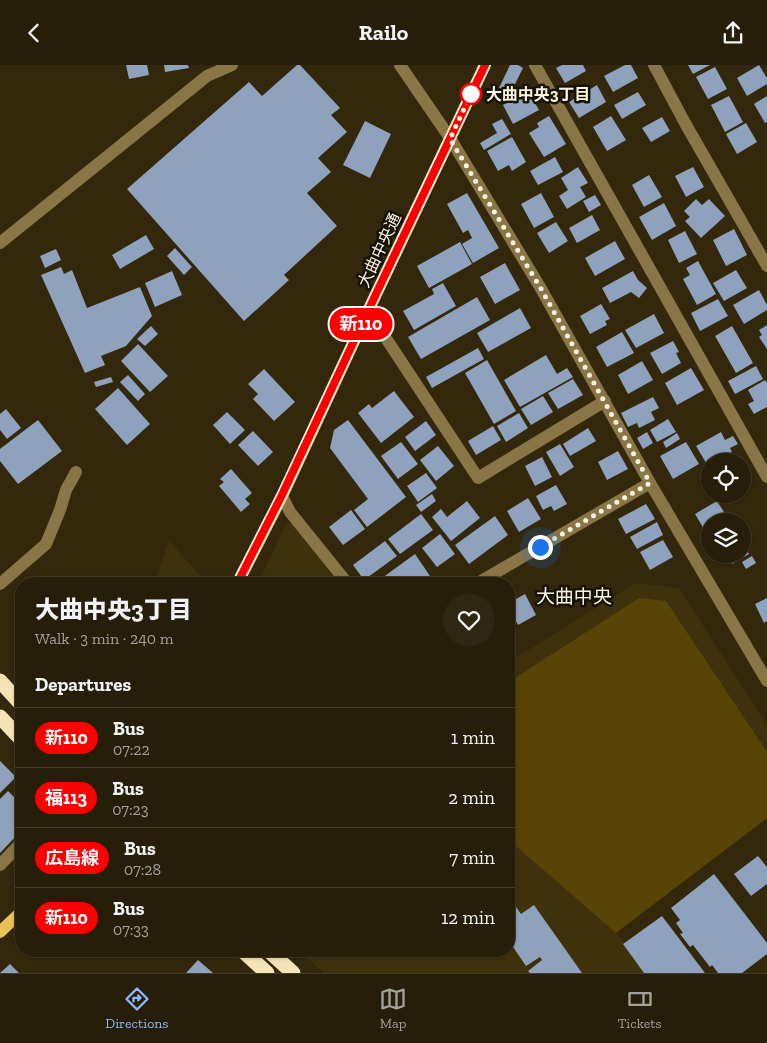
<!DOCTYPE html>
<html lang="en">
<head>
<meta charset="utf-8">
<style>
	:root { --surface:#261e08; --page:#2e2712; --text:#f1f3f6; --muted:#a4a29c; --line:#423c29; --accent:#8db9fc }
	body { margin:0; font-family:"Zilla Slab","Noto Sans JP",serif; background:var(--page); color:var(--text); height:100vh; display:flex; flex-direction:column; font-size:19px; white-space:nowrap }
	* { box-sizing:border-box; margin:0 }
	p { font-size:16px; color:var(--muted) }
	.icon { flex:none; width:28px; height:28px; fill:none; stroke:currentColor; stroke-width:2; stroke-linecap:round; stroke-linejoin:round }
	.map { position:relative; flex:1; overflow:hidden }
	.drawer { position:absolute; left:15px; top:512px; width:500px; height:380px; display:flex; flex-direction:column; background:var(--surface); border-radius:20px; box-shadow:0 1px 4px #0004,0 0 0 1px var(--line) }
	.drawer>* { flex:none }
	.badge { padding:0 10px; border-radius:16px; font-size:18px; line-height:32px }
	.tools { position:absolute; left:701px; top:388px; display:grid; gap:10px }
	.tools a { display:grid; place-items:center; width:50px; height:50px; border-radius:50%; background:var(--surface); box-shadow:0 1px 4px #0004,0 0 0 1px var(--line); font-size:25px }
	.you { position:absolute; width:25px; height:25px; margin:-12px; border:4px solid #fff; border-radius:50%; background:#1a73e8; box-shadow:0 0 0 8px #1a73e833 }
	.map>.badge { position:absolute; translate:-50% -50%; box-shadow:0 0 0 2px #fff }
	h2 { padding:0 20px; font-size:19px; line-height:45px }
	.round { display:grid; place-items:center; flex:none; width:52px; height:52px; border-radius:26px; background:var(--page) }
	.summary { display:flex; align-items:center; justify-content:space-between; height:85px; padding:0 20px }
	h1 { font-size:24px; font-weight:800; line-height:38px }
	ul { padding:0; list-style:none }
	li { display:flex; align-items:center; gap:15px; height:60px; padding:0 20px; border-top:1px solid var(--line) }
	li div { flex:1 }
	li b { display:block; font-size:19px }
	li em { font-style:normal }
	li .badge { min-width:55px; font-weight:700; text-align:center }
	header { display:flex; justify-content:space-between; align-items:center; height:65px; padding:0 20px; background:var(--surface); font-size:22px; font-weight:800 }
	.tabs { display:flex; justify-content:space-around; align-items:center; height:70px; border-top:1px solid var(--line); background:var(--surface); font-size:14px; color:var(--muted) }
	.tabs a { display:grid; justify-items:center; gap:2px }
	.tabs .on { color:var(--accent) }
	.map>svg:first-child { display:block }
	.built { fill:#3e310b }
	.green { fill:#584407 }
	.building { fill:#8ea1bd }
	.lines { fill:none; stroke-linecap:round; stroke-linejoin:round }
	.minor { stroke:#897545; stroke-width:12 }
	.major { stroke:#eac155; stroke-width:12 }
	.highway { stroke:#f7e4b6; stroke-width:15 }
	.line-casing { stroke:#fff; stroke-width:11 }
	.line { stroke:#f00; stroke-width:8 }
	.walk { stroke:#faf4e3; stroke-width:5; stroke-dasharray:0 9 }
	.stop-dot { fill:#fff; stroke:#f00; stroke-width:2.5 }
	.labels { text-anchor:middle; stroke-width:5; stroke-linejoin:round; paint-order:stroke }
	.stop-label { font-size:16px; font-weight:bold; fill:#faf4e3; stroke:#161206; text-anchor:start }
	.street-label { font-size:16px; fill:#faf4e3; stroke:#161206 }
	.quarter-label { font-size:19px; fill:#faf4e3; stroke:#161206 }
</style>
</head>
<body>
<header><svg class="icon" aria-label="back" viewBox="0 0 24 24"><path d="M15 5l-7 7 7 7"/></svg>Railo<svg class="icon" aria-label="share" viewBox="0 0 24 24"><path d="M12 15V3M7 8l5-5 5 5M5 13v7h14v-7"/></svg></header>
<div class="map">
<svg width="767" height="908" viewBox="0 0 767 908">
	<rect width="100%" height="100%" fill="#33280b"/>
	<g class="built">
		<path d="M 286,459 L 291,459 L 294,460 L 339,519 L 258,519 Z"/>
		<path d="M 169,476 L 208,519 L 154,519 Z"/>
		<path d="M 635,518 L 679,523 L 767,660 L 767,754 L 616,867 L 646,908 L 324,908 L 300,886 L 509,886 L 509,597 Z"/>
	</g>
	<path class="green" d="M 639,533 L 666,536 L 767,687 L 767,753 L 616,868 L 509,775 L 509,617 Z"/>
	<g class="building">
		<path d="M 126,0 L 147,0 L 149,10 L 129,14 Z"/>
		<path d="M 164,0 L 188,0 L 189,3 L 165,7 Z"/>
		<path d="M 297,0 L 300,0 L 340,43 L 331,50 L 347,67 L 318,93 L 331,107 L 307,128 L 337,161 L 284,210 L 289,215 L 244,256 L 127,124 L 249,17 L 262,31 Z"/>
		<path d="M 510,0 L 518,0 L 523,3 L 510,29 L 499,23 Z"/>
		<path d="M 562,0 L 583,0 L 586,6 L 565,18 L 556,3 Z"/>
		<path d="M 625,0 L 631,0 L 638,13 L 613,27 L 604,11 Z"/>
		<path d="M 688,0 L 710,0 L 693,9 Z"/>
		<path d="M 759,0 L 767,13 L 767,19 L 747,31 L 737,13 Z"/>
		<path d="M 715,2 L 727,24 L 708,34 L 696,12 Z"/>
		<path d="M 597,20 L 606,37 L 579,53 L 569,37 Z"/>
		<path d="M 528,26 L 539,45 L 513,59 L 503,40 Z"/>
		<path d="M 638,27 L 646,40 L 622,54 L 614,40 Z"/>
		<path d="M 729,31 L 743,57 L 725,67 L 711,40 Z"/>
		<path d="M 767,31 L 767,57 L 765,58 L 754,39 Z"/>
		<path d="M 549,51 L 566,79 L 544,92 L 529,68 L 539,62 L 537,58 Z"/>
		<path d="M 611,51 L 626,75 L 607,86 L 593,62 Z"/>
		<path d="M 662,52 L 670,66 L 651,77 L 642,63 Z"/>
		<path d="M 502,54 L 511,69 L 484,85 L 480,78 L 497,68 L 492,59 Z"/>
		<path d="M 365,56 L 391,69 L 370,113 L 343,100 Z"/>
		<path d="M 746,58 L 757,77 L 737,89 L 726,69 Z"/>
		<path d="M 512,72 L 526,97 L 512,106 L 509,100 L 498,106 L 487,86 Z"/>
		<path d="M 555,92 L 563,107 L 538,120 L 530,106 Z"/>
		<path d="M 578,102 L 588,118 L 580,122 L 586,132 L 567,144 L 559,131 L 568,125 L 561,113 Z"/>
		<path d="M 693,102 L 704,122 L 686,132 L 675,111 Z"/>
		<path d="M 649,110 L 662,132 L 644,142 L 632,120 Z"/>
		<path d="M 467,128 L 499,183 L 473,198 L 462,179 L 472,173 L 468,165 L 463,168 L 447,139 Z"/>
		<path d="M 541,128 L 554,152 L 534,163 L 521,139 Z"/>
		<path d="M 595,130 L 601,140 L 589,147 L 583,136 Z"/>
		<path d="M 696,134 L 702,140 L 709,134 L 725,151 L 701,173 L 685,156 L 690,152 L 684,146 Z"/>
		<path d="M 664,138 L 676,161 L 652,175 L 639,152 Z"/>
		<path d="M 592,150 L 600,165 L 577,178 L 569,163 Z"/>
		<path d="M 556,157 L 568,176 L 549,188 L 537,168 Z"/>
		<path d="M 734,164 L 747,190 L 726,201 L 713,175 Z"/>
		<path d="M 685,166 L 697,189 L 679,198 L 668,175 Z"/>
		<path d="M 146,170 L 154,184 L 120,204 L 112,190 Z"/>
		<path d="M 615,176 L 625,194 L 595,211 L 585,193 Z"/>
		<path d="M 460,177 L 472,199 L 429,223 L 417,201 Z"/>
		<path d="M 175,183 L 192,202 L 184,210 L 167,191 Z"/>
		<path d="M 56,184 L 61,195 L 45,203 L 40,191 Z"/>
		<path d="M 698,196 L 716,229 L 697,240 L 683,214 L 690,210 L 686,203 Z"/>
		<path d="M 505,198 L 520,225 L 495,239 L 480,212 Z"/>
		<path d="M 61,202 L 64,209 L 72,205 L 87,243 L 140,222 L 152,251 L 126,281 L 101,291 L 105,300 L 85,308 L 41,210 Z"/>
		<path d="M 736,205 L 747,223 L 724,236 L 713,218 Z"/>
		<path d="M 172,206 L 182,230 L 155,242 L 145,218 Z"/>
		<path d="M 633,206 L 638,215 L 647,223 L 639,233 L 631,227 L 610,238 L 602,223 Z"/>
		<path d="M 443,218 L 456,241 L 414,265 L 403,246 L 434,229 L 432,224 Z"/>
		<path d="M 759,225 L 767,240 L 767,245 L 744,259 L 733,240 Z"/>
		<path d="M 477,232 L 490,255 L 421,294 L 408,272 Z"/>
		<path d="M 718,234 L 728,251 L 700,266 L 691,248 Z"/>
		<path d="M 601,239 L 610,254 L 605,256 L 607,260 L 590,269 L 580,251 Z"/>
		<path d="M 520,243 L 531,263 L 488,287 L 477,268 Z"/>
		<path d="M 654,249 L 664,268 L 636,283 L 625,265 Z"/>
		<path d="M 767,260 L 767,284 L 759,272 L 762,270 L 759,265 Z"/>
		<path d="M 151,261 L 158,269 L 145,281 L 137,274 Z"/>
		<path d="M 732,261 L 753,298 L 736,308 L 715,271 Z"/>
		<path d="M 622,267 L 634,288 L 607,302 L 596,282 Z"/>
		<path d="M 673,276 L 679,287 L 676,288 L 681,298 L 662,309 L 650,288 Z"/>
		<path d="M 138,279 L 168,311 L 150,327 L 121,296 Z"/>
		<path d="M 478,283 L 484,294 L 432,323 L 426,312 Z"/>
		<path d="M 546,290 L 557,309 L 567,303 L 573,312 L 520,342 L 504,315 Z"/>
		<path d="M 487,295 L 516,346 L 494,359 L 465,308 Z"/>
		<path d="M 642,296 L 653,315 L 628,329 L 618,310 Z"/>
		<path d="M 756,301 L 763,314 L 735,329 L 728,316 Z"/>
		<path d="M 691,303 L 704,325 L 677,340 L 665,318 Z"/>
		<path d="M 264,304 L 295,337 L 274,356 L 253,334 L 258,329 L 248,319 Z"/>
		<path d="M 128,310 L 145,329 L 138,336 L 120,317 Z"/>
		<path d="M 111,312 L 113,317 L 96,322 L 94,317 Z"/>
		<path d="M 573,314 L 583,330 L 558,344 L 548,328 Z"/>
		<path d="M 765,315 L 767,318 L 767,342 L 754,349 L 748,339 L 754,336 L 748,325 Z"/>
		<path d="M 118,323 L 150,359 L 127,380 L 95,344 Z"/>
		<path d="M 394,326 L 414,352 L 381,378 L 358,348 L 369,339 L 372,343 Z"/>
		<path d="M 543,331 L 553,347 L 531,360 L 521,344 Z"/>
		<path d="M 653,332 L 659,343 L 651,347 L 655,355 L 639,363 L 637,358 L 628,362 L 621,348 Z"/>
		<path d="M 6,344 L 21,363 L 7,374 L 0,365 L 0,349 Z"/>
		<path d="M 227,347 L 245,365 L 230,379 L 213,360 Z"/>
		<path d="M 519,348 L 528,363 L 506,377 L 497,361 Z"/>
		<path d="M 668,354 L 676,367 L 657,377 L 650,365 Z"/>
		<path d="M 38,355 L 62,386 L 18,419 L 0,396 L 0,384 Z"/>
		<path d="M 348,355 L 406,432 L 367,462 L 354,445 L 368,434 L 330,383 L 334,365 Z"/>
		<path d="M 426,356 L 436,370 L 415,386 L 405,372 Z"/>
		<path d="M 493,361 L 501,375 L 476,390 L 468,376 Z"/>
		<path d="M 588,363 L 596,376 L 570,391 L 563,379 Z"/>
		<path d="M 253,366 L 273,387 L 258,401 L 238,380 Z"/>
		<path d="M 647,367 L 653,378 L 643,384 L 637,373 Z"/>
		<path d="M 721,367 L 725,375 L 733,371 L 738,379 L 730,383 L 732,387 L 715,396 L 710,396 L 710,399 L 708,401 L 696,381 Z"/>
		<path d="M 677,368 L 680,374 L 666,383 L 663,377 Z"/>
		<path d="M 401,377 L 418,399 L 398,414 L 381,391 Z"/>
		<path d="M 686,377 L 699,399 L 673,414 L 660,391 Z"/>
		<path d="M 560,379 L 574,402 L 560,411 L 546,387 Z"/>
		<path d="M 438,381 L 454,401 L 436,416 L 420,395 Z"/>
		<path d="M 618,386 L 628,404 L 607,415 L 598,397 Z"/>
		<path d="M 542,392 L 552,412 L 535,421 L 525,401 Z"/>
		<path d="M 231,404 L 252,428 L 245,434 L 250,439 L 241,447 L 219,421 L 224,417 L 220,414 Z"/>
		<path d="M 742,407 L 750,421 L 742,425 Z"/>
		<path d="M 426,408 L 437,423 L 418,437 L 407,421 Z"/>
		<path d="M 556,420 L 567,439 L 554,446 L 551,441 L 543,445 L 536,431 Z"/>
		<path d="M 432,429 L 436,436 L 421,447 L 416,440 Z"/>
		<path d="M 528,433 L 541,454 L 519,467 L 507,446 Z"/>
		<path d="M 467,436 L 480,453 L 451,476 L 432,452 L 441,444 L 447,452 Z"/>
		<path d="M 717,436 L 729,455 L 727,456 L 710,456 L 710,467 L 707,469 L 695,449 Z"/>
		<path d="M 646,439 L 655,454 L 626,469 L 618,454 Z"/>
		<path d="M 351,445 L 365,464 L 343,480 L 329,462 Z"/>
		<path d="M 421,449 L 433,465 L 400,489 L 388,474 Z"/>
		<path d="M 495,451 L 508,470 L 469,499 L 455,480 Z"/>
		<path d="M 657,457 L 663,470 L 637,484 L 630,472 Z"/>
		<path d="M 440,469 L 455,489 L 437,502 L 422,483 Z"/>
		<path d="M 663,475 L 673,492 L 650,505 L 640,487 Z"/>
		<path d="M 385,476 L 397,491 L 364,515 L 353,500 Z"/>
		<path d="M 744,481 L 749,489 L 732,499 L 727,492 L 731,489 L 742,489 L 742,482 Z"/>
		<path d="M 415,489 L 430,511 L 419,519 L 387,519 L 382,513 Z"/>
		<path d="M 752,491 L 756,498 L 746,504 L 742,497 Z"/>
		<path d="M 525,529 L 536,550 L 518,560 L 509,543 L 509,538 Z"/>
		<path d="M 767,533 L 767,556 L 764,558 L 755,539 Z"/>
		<path d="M 0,696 L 16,712 L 0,728 Z"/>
		<path d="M 8,726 L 21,739 L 21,766 L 0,788 L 0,734 Z"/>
		<path d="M 758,791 L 767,802 L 767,819 L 751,831 L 734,809 Z"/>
		<path d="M 714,809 L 767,878 L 767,889 L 742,908 L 718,908 L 712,900 L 710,902 L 693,880 L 690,882 L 680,869 L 683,868 L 676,858 L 680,855 L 671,843 Z"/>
		<path d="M 509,832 L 521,849 L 534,840 L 582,908 L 530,908 L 528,906 L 542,895 L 540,892 L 526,901 L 509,876 L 509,858 L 514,855 L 509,847 Z"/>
		<path d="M 662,851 L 705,908 L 644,908 L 623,879 Z"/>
		<path d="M 198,895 L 213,908 L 186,908 Z"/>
		<path d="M 10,899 L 19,908 L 0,908 Z"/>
	</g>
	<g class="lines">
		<g class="minor">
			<path d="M 400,0 L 450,73 L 540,222 L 650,418 L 767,616"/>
			<path d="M 535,0 L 767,412"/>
			<path d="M 654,0 L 685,58 L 767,201"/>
			<path d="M 0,178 L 207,11 L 232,0"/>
			<path d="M 368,246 L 478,413 L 605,336"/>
			<path d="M 282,431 L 290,447 L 348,519"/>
			<path d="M 0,519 L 46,479 L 60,445 L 66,425 L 76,407"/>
			<path d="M 476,519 L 650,418"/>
			<path d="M 0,800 L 21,778"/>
		</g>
		<g class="major">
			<path d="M 237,519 L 282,431 L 368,246 L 485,0"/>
			<path d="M 0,867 L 21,847"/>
		</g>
		<g class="highway">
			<path d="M 0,616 L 21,639"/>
			<path d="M 0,652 L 21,674"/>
			<path d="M 243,886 L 267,908"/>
			<path d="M 269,886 L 293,908"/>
		</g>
	</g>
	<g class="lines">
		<defs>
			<path id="line" d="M 237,519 L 282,430 L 376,229 L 485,0"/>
		</defs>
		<use href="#line" class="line-casing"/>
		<use href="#line" class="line"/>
		<path class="walk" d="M 471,29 L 450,74 L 540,222 L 650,418 L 540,482"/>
	</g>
	<circle class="stop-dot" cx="471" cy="29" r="10"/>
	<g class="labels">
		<g class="stop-label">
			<text x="486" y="35">大曲中央3丁目</text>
		</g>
		<g class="street-label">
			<text transform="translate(379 185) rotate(-65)" y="6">大曲中央通</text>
		</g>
		<g class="quarter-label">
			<text x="574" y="538">大曲中央</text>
		</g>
	</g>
</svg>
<div class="tools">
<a><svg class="icon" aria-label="locate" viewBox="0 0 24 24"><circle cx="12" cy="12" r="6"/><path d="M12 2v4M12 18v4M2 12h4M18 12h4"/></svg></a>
<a><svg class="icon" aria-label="layers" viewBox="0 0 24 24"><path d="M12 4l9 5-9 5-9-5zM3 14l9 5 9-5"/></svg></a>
</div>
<div class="you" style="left:540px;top:482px"></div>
<b class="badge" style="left:361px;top:259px;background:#f00;color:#fff">新110</b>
<section class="drawer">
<div class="summary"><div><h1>大曲中央3丁目</h1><p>Walk · 3 min · 240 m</p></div><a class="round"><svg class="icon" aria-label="heart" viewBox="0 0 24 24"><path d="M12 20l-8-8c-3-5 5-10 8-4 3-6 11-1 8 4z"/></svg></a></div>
<h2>Departures</h2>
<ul>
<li><span class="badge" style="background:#f00;color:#fff">新110</span><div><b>Bus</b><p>07:22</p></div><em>1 min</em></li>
<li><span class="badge" style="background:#f00;color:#fff">福113</span><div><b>Bus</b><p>07:23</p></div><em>2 min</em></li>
<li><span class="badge" style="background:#f00;color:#fff">広島線</span><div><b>Bus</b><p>07:28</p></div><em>7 min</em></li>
<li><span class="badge" style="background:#f00;color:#fff">新110</span><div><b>Bus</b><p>07:33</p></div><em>12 min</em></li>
</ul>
</section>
</div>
<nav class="tabs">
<a class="on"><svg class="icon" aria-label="directions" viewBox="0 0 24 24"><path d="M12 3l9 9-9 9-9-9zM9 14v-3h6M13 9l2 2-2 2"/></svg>Directions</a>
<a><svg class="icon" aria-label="map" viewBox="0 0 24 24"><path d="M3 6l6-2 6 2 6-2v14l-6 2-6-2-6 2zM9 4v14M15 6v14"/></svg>Map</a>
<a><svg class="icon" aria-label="tickets" viewBox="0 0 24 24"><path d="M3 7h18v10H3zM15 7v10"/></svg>Tickets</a>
</nav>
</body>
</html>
